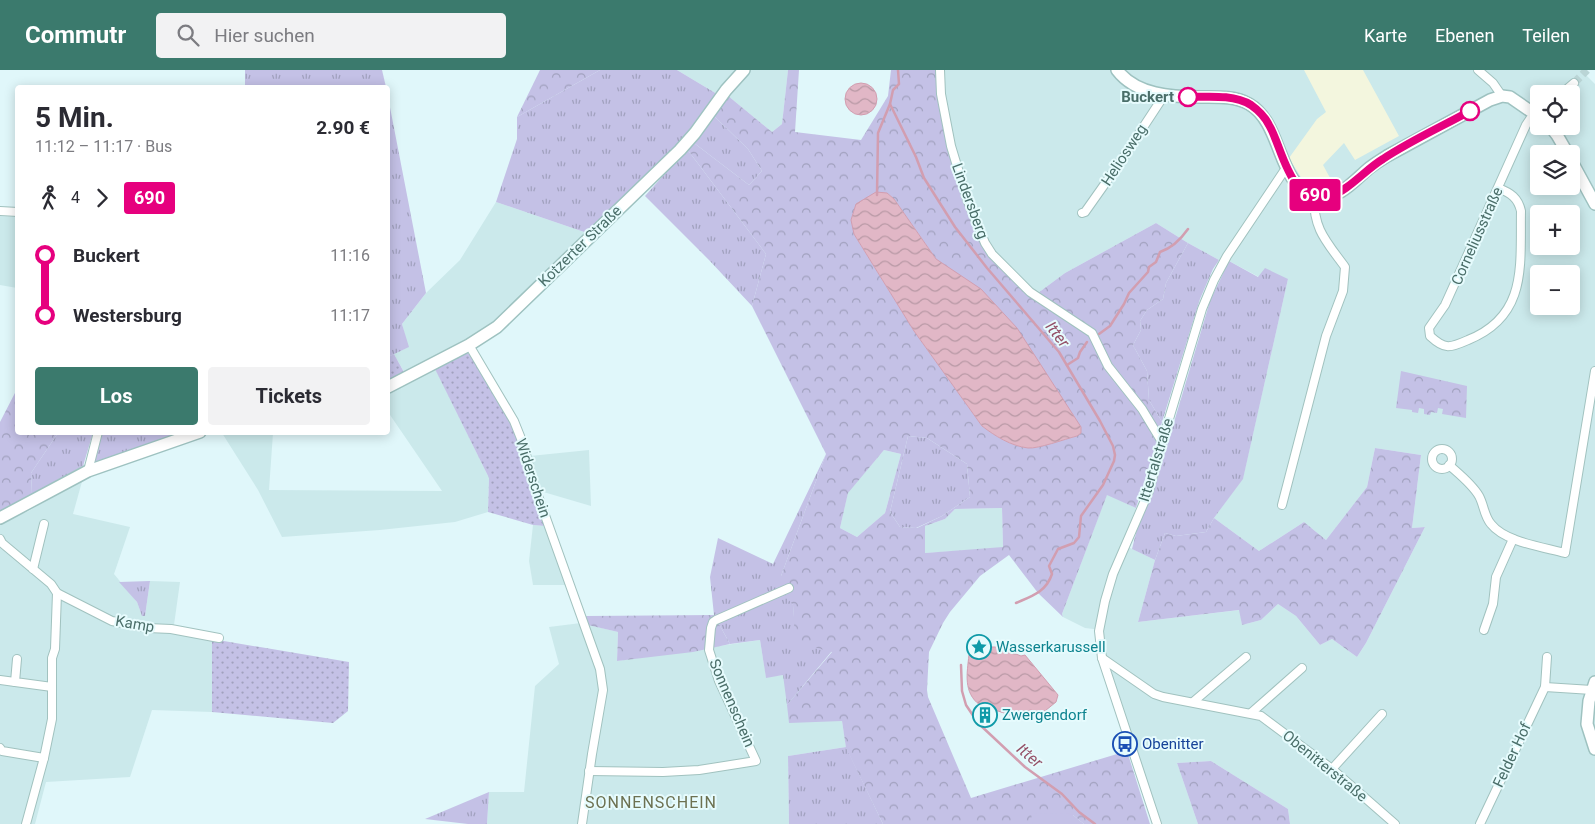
<!DOCTYPE html>
<html lang="de">
<head>
<meta charset="utf-8">
<style>
	:root { --surface:#fff; --page:#f2f2f3; --text:#2b2b33; --muted:#7c7c81; --accent:#3b7a6d }
	body { margin:0; font-family:Roboto,sans-serif; background:var(--page); color:var(--text); height:100vh; display:flex; flex-direction:column; font-size:19px; white-space:nowrap }
	* { box-sizing:border-box; margin:0 }
	p { font-size:16px; color:var(--muted) }
	.icon { flex:none; width:28px; height:28px; fill:none; stroke:currentColor; stroke-width:2; stroke-linecap:round; stroke-linejoin:round }
	.map { position:relative; flex:1; overflow:hidden }
	.sheet { position:absolute; left:15px; top:15px; width:375px; height:350px; display:flex; flex-direction:column; background:var(--surface); border-radius:5px; box-shadow:0 2px 12px #0003 }
	.sheet>* { flex:none }
	.badge { padding:0 10px; border-radius:4px; font-size:18px; line-height:32px }
	.controls { position:absolute; left:1530px; top:15px; display:grid; gap:10px }
	.controls a { display:grid; place-items:center; width:50px; height:50px; border-radius:5px; background:var(--surface); box-shadow:0 2px 12px #0003; font-size:25px }
	.map>.badge { position:absolute; translate:-50% -50%; box-shadow:0 0 0 2px #fff }
	.legs { display:flex; align-items:center; gap:8px; height:55px; padding:0 20px; font-size:16px }
	.legs p { margin-inline-start:auto }
	.head { display:flex; align-items:center; justify-content:space-between; height:85px; padding:0 20px }
	h1 { font-size:28px; font-weight:700; line-height:38px }
	.cta { display:flex; gap:10px; margin-top:auto; padding:10px 20px }
	.cta a { flex:1; height:58px; border-radius:5px; background:var(--accent); color:#fff; font-size:20px; font-weight:700; line-height:58px; text-align:center }
	.cta a+a { background:var(--page); color:var(--text) }
	ul { padding:0 20px; list-style:none }
	li { display:flex; align-items:center; gap:18px; height:60px; font-size:19px }
	li i { display:grid; place-items:center; width:8px; height:100%; margin:0 6px; background:currentColor }
	li i::after { content:''; width:12px; height:12px; margin:-6px; border:4px solid; border-radius:50%; background:var(--surface) }
	li p { margin-inline-start:auto }
	li:first-child i { background:linear-gradient(#0000 50%,currentColor 0) }
	li:last-child i { background:linear-gradient(currentColor 50%,#0000 0) }
	header { display:flex; align-items:center; gap:30px; box-sizing:border-box; height:70px; padding:0 25px; background:var(--accent); color:#fff }
	header strong { font-size:24px }
	nav { display:flex; gap:28px; margin-inline-start:auto; font-size:18px }
	.search { width:350px; height:45px; background:var(--page); display:flex; align-items:center; gap:12px; box-sizing:border-box; padding:0 18px; border-radius:5px; color:var(--muted); font-size:19px }
	.map>svg:first-child { display:block }
	.residential { fill:#cbe9eb; fill-rule:evenodd }
	.education { fill:#f3f6de }
	.grass { fill:url(#grass-tufts) }
	.forest { fill:url(#forest-crowns); fill-rule:evenodd }
	.garden { fill:url(#garden-dots) }
	.pitch { fill:#c4c1e6 }
	.water { fill:url(#water-waves); stroke:#d29eb0 }
	.lines { fill:none; stroke-linecap:round; stroke-linejoin:round }
	.stream { stroke:#d29eb0; stroke-width:2.5 }
	.street-tunnel { stroke:#bad5d6; stroke-width:8; stroke-dasharray:8 4; stroke-linecap:butt }
	.street-casing { stroke:#a1c2bf; stroke-width:10 }
	.secondary-casing { stroke:#9ec2c0; stroke-width:14 }
	.street { stroke:#fff; stroke-width:8 }
	.secondary { stroke:#fff; stroke-width:11 }
	.line-1-casing { stroke:#fff; stroke-width:11 }
	.line-1 { stroke:#e6007e; stroke-width:8 }
	.stop-1-dot { fill:#fff; stroke:#e6007e; stroke-width:2.5 }
	.labels { text-anchor:middle; stroke-width:4; stroke-linejoin:round; paint-order:stroke }
	.stop-label { font-size:15px; font-weight:bold; fill:#4a6e69; stroke:#e6fbfd; text-anchor:end }
	.street-label { font-size:15px; fill:#4a6e69; stroke:#e6fbfd }
	.culture-label { font-size:15px; fill:#0d838f; stroke:#e6fbfd; text-anchor:start }
	.transit-label { font-size:15px; fill:#164399; stroke:#e6fbfd; text-anchor:start }
	.water-label { font-size:16px; font-style:italic; fill:#944f66; stroke:#e6fbfd }
	.neighbourhood-label { font-size:16px; letter-spacing:1px; fill:#6c7151; stroke:#e6fbfd }
</style>
</head>
<body>
<header>
<strong>Commutr</strong>
<div class="search"><svg class="icon" aria-label="search" viewBox="0 0 24 24"><circle cx="10" cy="10" r="6"/><path d="M15 15l6 6"/></svg>Hier suchen</div>
<nav><a>Karte</a><a>Ebenen</a><a>Teilen</a></nav>
</header>
<div class="map">
<svg width="1595" height="754" viewBox="0 0 1595 754">
	<defs>
		<pattern id="grass-tufts" width="24" height="20" patternUnits="userSpaceOnUse" patternTransform="scale(1.25)"><rect width="24" height="20" fill="#c4c1e6"/><path d="M3 7l-1-3M5 7V3M7 7l1-3M15 17l-1-3M17 17v-4M19 17l1-3" fill="none" stroke="#a1a1be"/></pattern>
		<pattern id="forest-crowns" width="20" height="18" patternUnits="userSpaceOnUse" patternTransform="scale(1.25)"><rect width="20" height="18" fill="#c4c1e6"/><path d="M2 6a3 3 0 1 1 6 0M12 15a3 3 0 1 1 6 0" fill="none" stroke="#a1a1be"/></pattern>
		<pattern id="garden-dots" width="8" height="8" patternUnits="userSpaceOnUse" patternTransform="scale(1.25)"><rect width="8" height="8" fill="#c4c1e6"/><path d="M2 2h.1M6 6h.1" fill="none" stroke="#a1a1be" stroke-width="1.8" stroke-linecap="round"/></pattern>
		<pattern id="water-waves" width="16" height="10" patternUnits="userSpaceOnUse" patternTransform="scale(1.25)"><rect width="16" height="10" fill="#e1b7c6"/><path d="M0 5q4-4 8 0t8 0" fill="none" stroke="#b899a5"/></pattern>
	</defs>
	<rect width="100%" height="100%" fill="#e0f7fa"/>
	<g class="residential">
		<path d="M 677,0 L 788,0 L 782,54 L 772,62 L 727,25 L 717,24 Z"/>
		<path d="M 936,0 L 1581,0 L 1595,14 L 1595,754 L 1290,754 L 1288,739 L 1211,691 L 1177,693 L 1198,754 L 1161,754 L 1104,586 L 1102,560 L 1085,558 L 1063,547 L 1062,544 L 1107,424 L 1136,438 L 1122,474 L 1155,490 L 1138,552 L 1240,540 L 1242,555 L 1261,550 L 1278,534 L 1296,546 L 1320,575 L 1332,569 L 1357,587 L 1366,573 L 1425,457 L 1412,458 L 1421,385 L 1375,378 L 1367,417 L 1326,470 L 1304,452 L 1259,481 L 1214,448 L 1243,408 L 1288,209 L 1259,207 L 1229,191 L 1219,190 L 1188,173 L 1156,153 L 1065,203 L 1038,223 L 1028,226 L 1006,203 L 982,175 L 971,153 L 939,34 ZM 1539,24 L 1571,24 L 1571,56 L 1539,56 ZM 1539,84 L 1571,84 L 1571,116 L 1539,116 ZM 1539,144 L 1571,144 L 1571,176 L 1539,176 ZM 1539,204 L 1571,204 L 1571,236 L 1539,236 Z"/>
		<path d="M 496,132 L 590,164 L 499,250 L 465,274 L 431,290 L 489,408 L 488,442 L 455,452 L 380,460 L 282,467 L 258,420 L 222,363 L 273,363 L 269,420 L 442,421 L 388,342 L 388,321 L 408,309 L 394,284 L 408,277 L 402,254 L 426,223 L 460,190 Z"/>
		<path d="M 0,146 L 17,147 L 17,218 L 0,215 Z"/>
		<path d="M 589,380 L 591,436 L 540,421 L 535,405 L 530,386 Z"/>
		<path d="M 884,380 L 901,384 L 885,443 L 857,467 L 840,458 L 848,422 Z"/>
		<path d="M 83,408 L 73,444 L 130,457 L 114,504 L 137,532 L 142,546 L 145,546 L 150,511 L 180,512 L 173,562 L 212,569 L 212,642 L 152,640 L 130,707 L 46,712 L 35,754 L 0,754 L 0,452 L 29,441 Z"/>
		<path d="M 1002,438 L 1003,478 L 925,483 L 925,456 L 945,449 L 955,439 Z"/>
		<path d="M 533,455 L 545,456 L 566,515 L 533,515 L 529,491 Z"/>
		<path d="M 581,553 L 618,562 L 617,591 L 760,570 L 766,607 L 783,605 L 842,651 L 846,677 L 788,686 L 789,754 L 487,754 L 489,722 L 524,722 L 535,616 L 559,594 L 549,557 Z"/>
	</g>
	<path class="education" d="M 1304,0 L 1363,0 L 1399,66 L 1355,90 L 1344,73 L 1323,95 L 1335,117 L 1323,119 L 1309,115 L 1302,109 L 1289,88 L 1317,49 L 1326,42 Z"/>
	<g class="grass">
		<path d="M 245,0 L 382,0 L 386,17 L 245,17 Z"/>
		<path d="M 600,0 L 677,0 L 717,24 L 695,55 L 669,85 L 590,164 L 496,132 L 517,69 L 517,47 Z"/>
		<path d="M 388,27 L 426,223 L 402,254 L 409,277 L 388,287 Z"/>
		<path d="M 713,45 L 748,79 L 762,101 L 749,115 L 694,73 Z"/>
		<path d="M 687,79 L 766,184 L 752,236 L 709,190 L 645,126 Z"/>
		<path d="M 1188,173 L 1219,190 L 1213,199 L 1200,229 L 1162,352 L 1149,330 L 1147,301 L 1133,275 L 1141,260 L 1140,251 L 1147,240 L 1163,229 L 1166,213 Z"/>
		<path d="M 1229,191 L 1258,207 L 1265,198 L 1288,209 L 1243,409 L 1214,448 L 1206,462 L 1176,466 L 1165,463 L 1155,490 L 1132,479 L 1138,455 L 1153,423 L 1210,231 Z"/>
		<path d="M 58,363 L 93,363 L 83,396 L 32,424 L 31,403 Z"/>
		<path d="M 101,363 L 183,363 L 94,392 Z"/>
		<path d="M 908,366 L 927,368 L 967,394 L 970,427 L 942,446 L 916,458 L 900,457 L 890,442 Z"/>
		<path d="M 826,384 L 781,506 L 793,535 L 796,571 L 832,581 L 787,635 L 783,605 L 766,608 L 760,570 L 730,574 L 714,545 L 710,507 L 718,468 L 773,494 Z"/>
		<path d="M 150,511 L 145,546 L 142,546 L 137,532 L 119,512 Z"/>
		<path d="M 846,677 L 883,754 L 789,754 L 788,686 Z"/>
		<path d="M 489,722 L 487,754 L 468,754 L 425,749 Z"/>
	</g>
	<g class="forest">
		<path d="M 540,0 L 600,0 L 517,47 Z"/>
		<path d="M 788,0 L 799,0 L 795,62 L 861,70 L 888,26 L 891,0 L 936,0 L 939,34 L 971,153 L 982,175 L 1006,203 L 1028,226 L 1038,223 L 1065,203 L 1156,153 L 1188,173 L 1166,213 L 1163,229 L 1147,240 L 1140,251 L 1141,260 L 1133,275 L 1147,301 L 1149,330 L 1162,352 L 1157,371 L 1136,438 L 1107,425 L 1062,544 L 1063,547 L 1038,523 L 1009,485 L 980,506 L 950,542 L 943,553 L 929,582 L 927,620 L 928,627 L 971,728 L 1127,681 L 1150,754 L 1084,754 L 1073,745 L 1062,754 L 883,754 L 846,678 L 842,651 L 789,653 L 787,635 L 832,582 L 795,572 L 793,535 L 778,518 L 781,506 L 826,384 L 752,236 L 766,184 L 687,79 L 694,73 L 749,115 L 762,101 L 748,79 L 713,45 L 727,25 L 772,62 L 782,54 ZM 887,123 L 894,129 L 936,189 L 1081,363 L 1077,366 C 1065,369 1038,379 1028,378 C 1011,376 995,366 982,356 L 914,261 L 854,164 ZM 908,366 L 927,368 L 967,394 L 970,427 L 942,446 L 917,458 L 900,457 L 890,442 ZM 884,380 L 901,384 L 885,443 L 857,467 L 840,458 L 848,423 ZM 1002,438 L 1003,477 L 925,483 L 925,456 L 945,449 L 955,439 Z"/>
		<path d="M 1401,301 L 1467,316 L 1466,348 L 1442,344 L 1443,339 L 1438,338 L 1437,343 L 1431,342 L 1430,345 L 1424,344 L 1424,339 L 1419,338 L 1418,343 L 1412,342 L 1412,340 L 1396,338 Z"/>
		<path d="M 17,319 L 18,362 L 58,363 L 31,403 L 32,424 L 0,441 L 0,352 Z"/>
		<path d="M 1375,378 L 1421,385 L 1412,458 L 1425,457 L 1366,573 L 1357,587 L 1332,569 L 1320,575 L 1296,546 L 1278,534 L 1261,550 L 1242,555 L 1239,540 L 1138,552 L 1155,490 L 1165,463 L 1176,466 L 1206,462 L 1214,448 L 1259,481 L 1304,452 L 1326,470 L 1367,417 Z"/>
		<path d="M 714,545 L 730,574 L 693,582 L 617,591 L 618,562 L 588,555 L 586,546 Z"/>
		<path d="M 1211,691 L 1288,739 L 1290,754 L 1198,754 L 1177,693 Z"/>
	</g>
	<g class="garden">
		<path d="M 464,281 L 472,286 L 513,358 L 522,385 L 528,414 L 532,418 L 545,456 L 533,455 L 488,442 L 489,408 L 434,297 Z"/>
		<path d="M 394,284 L 405,304 L 388,313 L 388,287 Z"/>
		<path d="M 212,569 L 349,592 L 348,641 L 333,653 L 212,642 Z"/>
	</g>
	<path class="pitch" d="M 1066,743 L 1073,745 L 1084,754 L 1033,754 L 1031,744 Z"/>
	<g class="water">
		<circle cx="861" cy="29" r="16"/>
		<path d="M 876,122 L 887,123 L 894,129 L 936,189 L 981,219 L 1017,258 L 1081,357 L 1081,363 L 1077,366 C 1065,369 1038,379 1028,378 C 1011,376 995,366 982,356 L 914,261 L 854,164 L 851,150 L 856,134 Z"/>
		<path d="M 987,577 L 1015,577 L 1016,584 L 1021,586 L 1025,585 L 1058,625 L 1056,632 L 1035,649 L 1036,645 L 1035,642 L 1031,640 L 1026,641 L 1024,647 L 1028,651 L 980,635 C 963,623 967,603 969,585 L 973,582 L 979,585 L 984,583 Z"/>
	</g>
	<g class="lines">
		<g class="stream">
			<path d="M 898,0 L 899,14 L 893,20 L 890,34 L 916,87 L 924,108 L 955,157 L 987,198 L 1059,282 L 1100,351 L 1113,376 L 1115,385 L 1114,391 L 1103,415 L 1081,446 L 1079,467 L 1074,473 L 1058,479 L 1049,496 L 1052,504 C 1046,522 1032,526 1016,533"/>
			<path d="M 877,125 L 878,63 L 890,34"/>
			<path d="M 1099,264 L 1110,256 L 1124,234 L 1129,223 L 1148,202 L 1149,197 L 1156,192 L 1160,182 C 1172,178 1181,169 1188,159"/>
			<path d="M 1067,295 L 1078,288 L 1080,282 L 1087,272"/>
			<path d="M 961,595 L 962,621 L 966,635 L 978,653 L 1025,697 L 1062,724 L 1079,742 L 1095,754"/>
		</g>
		<path class="street-tunnel" d="M 1574,13 L 1587,0"/>
		<defs>
			<g id="street">
				<path d="M 940,0 L 941,24 L 951,76 L 967,129 L 985,173 L 992,184 L 1030,222 L 1092,263 L 1108,296 L 1142,339 L 1162,372"/>
				<path d="M 1478,0 L 1493,13 L 1502,26"/>
				<path d="M 1561,24 L 1574,13"/>
				<path d="M 1498,118 C 1511,123 1518,128 1521,141 C 1520,195 1528,246 1468,270 C 1450,278 1445,280 1430,266 L 1429,258 L 1445,235 L 1526,55 L 1530,49 L 1538,42"/>
				<path d="M 0,141 L 18,142"/>
				<path d="M 1082,143 L 1085,142 L 1121,91 L 1165,24"/>
				<path d="M 469,275 L 514,351 L 524,376 L 532,409 L 600,599 L 603,620 L 592,684 L 582,754"/>
				<circle cx="1442" cy="389" r="10"/>
				<path d="M 1449,395 C 1459,404 1472,414 1479,426 C 1484,435 1484,446 1491,454 C 1505,472 1543,477 1565,483 L 1595,301"/>
				<path d="M 88,401 L 98,362"/>
				<path d="M 1282,435 L 1326,266 L 1343,221 L 1345,197 C 1326,171 1313,159 1314,125"/>
				<path d="M 0,469 L 2,473 L 51,514 L 57,523 L 55,579 L 52,588 L 52,649 L 44,688 L 26,754"/>
				<path d="M 33,499 L 44,454"/>
				<path d="M 57,523 L 112,551 L 148,558 L 171,559 L 219,568"/>
				<path d="M 1484,560 L 1493,534 L 1496,507 L 1513,469"/>
				<path d="M 1102,588 L 1154,624 L 1163,627 L 1261,646 L 1332,699 L 1395,754"/>
				<path d="M 17,589 L 15,612 L 52,617"/>
				<path d="M 0,610 L 15,612"/>
				<path d="M 1545,617 L 1592,620"/>
				<path d="M 1193,632 L 1246,587"/>
				<path d="M 1251,643 L 1302,598"/>
				<path d="M 0,678 L 2,681 L 44,688"/>
				<path d="M 1332,699 L 1382,644"/>
				<path d="M 589,701 L 663,702 L 699,700 L 756,691 L 719,611 L 709,580 L 711,558 L 713,552 L 716,550 L 789,518"/>
				<path d="M 1157,754 L 1102,588 L 1099,561 L 1105,531 L 1113,504 L 1149,421 L 1162,372 L 1202,239 L 1214,210 L 1227,186 L 1286,98"/>
				<path d="M 1480,754 L 1545,617 L 1547,587"/>
			</g>
			<g id="secondary">
				<path d="M 1117,0 C 1136,25 1171,27 1201,27 C 1217,27 1235,26 1249,34 C 1284,54 1276,117 1317,126 C 1338,131 1354,111 1368,99 C 1374,94 1381,90 1387,86 L 1490,30 L 1502,26 L 1510,27 L 1539,47"/>
				<path d="M 1550,56 L 1557,65 L 1568,84"/>
				<path d="M 1571,90 L 1595,134"/>
				<path d="M 388,317 L 469,275 L 497,257 L 680,80 L 695,63 L 726,20 L 744,0"/>
				<path d="M 0,448 L 88,401 L 200,362"/>
				<path d="M 1595,612 L 1589,631 L 1587,654 L 1595,679"/>
			</g>
		</defs>
		<use href="#street" class="street-casing"/>
		<use href="#secondary" class="secondary-casing"/>
		<use href="#street" class="street"/>
		<use href="#secondary" class="secondary"/>
	</g>
	<g class="lines">
		<defs>
			<path id="line-1" d="M 1188,27 C 1208,27 1233,24 1251,35 C 1258,40 1265,47 1269,55 C 1283,78 1289,136 1330,126 C 1348,121 1366,99 1383,89 C 1410,71 1441,57 1470,41"/>
		</defs>
		<use href="#line-1" class="line-1-casing"/>
		<use href="#line-1" class="line-1"/>
	</g>
	<defs>
		<symbol id="sight-ring" viewBox="-11 -11 22 22"><circle r="9.5" fill="#e6fbfd" stroke="#0f9aa8" stroke-width="1.5"/><path d="M0-6L1.8-2.2L6-1.7L2.9 1.2L3.7 5.4L0 3.3L-3.7 5.4L-2.9 1.2L-6-1.7L-1.8-2.2Z" fill="#0f9aa8"/></symbol>
		<symbol id="building-ring" viewBox="-11 -11 22 22"><circle r="9.5" fill="#e6fbfd" stroke="#0f9aa8" stroke-width="1.5"/><path d="M-4-6H4V6H1V3H-1V6H-4ZM-2.5-4.3h1.7v1.8h-1.7ZM.8-4.3h1.7v1.8H.8ZM-2.5-1h1.7V.8h-1.7ZM.8-1h1.7V.8H.8Z" fill="#0f9aa8"/></symbol>
		<symbol id="bus-ring" viewBox="-11 -11 22 22"><circle r="9.5" fill="#e6fbfd" stroke="#1a4fb4" stroke-width="1.5"/><path d="M-5-6H5V4H4V6H2V4H-2V6H-4V4H-5ZM-3.5-4V0h7V-4ZM-3.5 1.2v1.5H-2V1.2ZM2 1.2v1.5H3.5V1.2Z" fill="#1a4fb4"/></symbol>
	</defs>
	<g fill-rule="evenodd">
		<use href="#sight-ring" x="965" y="563" width="28" height="28"/>
		<use href="#building-ring" x="971" y="631" width="28" height="28"/>
		<use href="#bus-ring" x="1111" y="660" width="28" height="28"/>
	</g>
	<g class="stop-1-dot">
		<circle cx="1188" cy="27" r="9"/>
		<circle cx="1470" cy="41" r="9"/>
	</g>
	<g class="labels">
		<g class="stop-label">
			<text x="1174" y="32">Buckert</text>
		</g>
		<g class="street-label">
			<text transform="translate(1124 85) rotate(-57)" y="5">Heliosweg</text>
			<text transform="translate(970 131) rotate(70)" y="5">Lindersberg</text>
			<text transform="translate(1477 166) rotate(-66)" y="5">Corneliusstraße</text>
			<text transform="translate(580 176) rotate(-44)" y="5">Kotzerter Straße</text>
			<text transform="translate(1156 390) rotate(-73)" y="5">Ittertalstraße</text>
			<text transform="translate(533 408) rotate(72)" y="5">Widerschein</text>
			<text transform="translate(135 554) rotate(10)" y="5">Kamp</text>
			<text transform="translate(732 633) rotate(67)" y="5">Sonnenschein</text>
			<text transform="translate(1512 685) rotate(-65)" y="5">Felder Hof</text>
			<text transform="translate(1325 696) rotate(39)" y="5">Obenitterstraße</text>
		</g>
		<g class="culture-label">
			<text x="996" y="582">Wasserkarussell</text>
			<text x="1002" y="650">Zwergendorf</text>
		</g>
		<g class="transit-label">
			<text x="1142" y="679">Obenitter</text>
		</g>
		<g class="water-label">
			<text transform="translate(1058 264) rotate(52)" y="6">Itter</text>
			<text transform="translate(1030 685) rotate(40)" y="6">Itter</text>
		</g>
		<g class="neighbourhood-label">
			<text x="651" y="738">SONNENSCHEIN</text>
		</g>
	</g>
</svg>
<div class="controls">
<a><svg class="icon" aria-label="locate" viewBox="0 0 24 24"><circle cx="12" cy="12" r="6"/><path d="M12 2v4M12 18v4M2 12h4M18 12h4"/></svg></a>
<a><svg class="icon" aria-label="layers" viewBox="0 0 24 24"><path d="M12 4l9 5-9 5-9-5zM3 14l9 5 9-5"/></svg></a>
<a>+</a>
<a>−</a>
</div>
<b class="badge" style="left:1315px;top:125px;background:#e6007e;color:#fff">690</b>
<section class="sheet">
<div class="head"><div><h1>5 Min.</h1><p>11:12 – 11:17 · Bus</p></div><b>2.90 €</b></div>
<div class="legs"><svg class="icon" aria-label="walk" viewBox="0 0 24 24"><circle cx="13" cy="4" r="2"/><path d="M13 8l-2 6 4 7M11 14l-3 7M7 12l3-4h3l4 4"/></svg>4<svg class="icon" aria-label="forward" viewBox="0 0 24 24"><path d="M9 5l7 7-7 7"/></svg><b class="badge" style="background:#e6007e;color:#fff">690</b></div>
<ul>
<li><i style="color:#e6007e"></i><b>Buckert</b><p>11:16</p></li>
<li><i style="color:#e6007e"></i><b>Westersburg</b><p>11:17</p></li>
</ul>
<div class="cta"><a>Los</a><a>Tickets</a></div>
</section>
</div>
</body>
</html>
